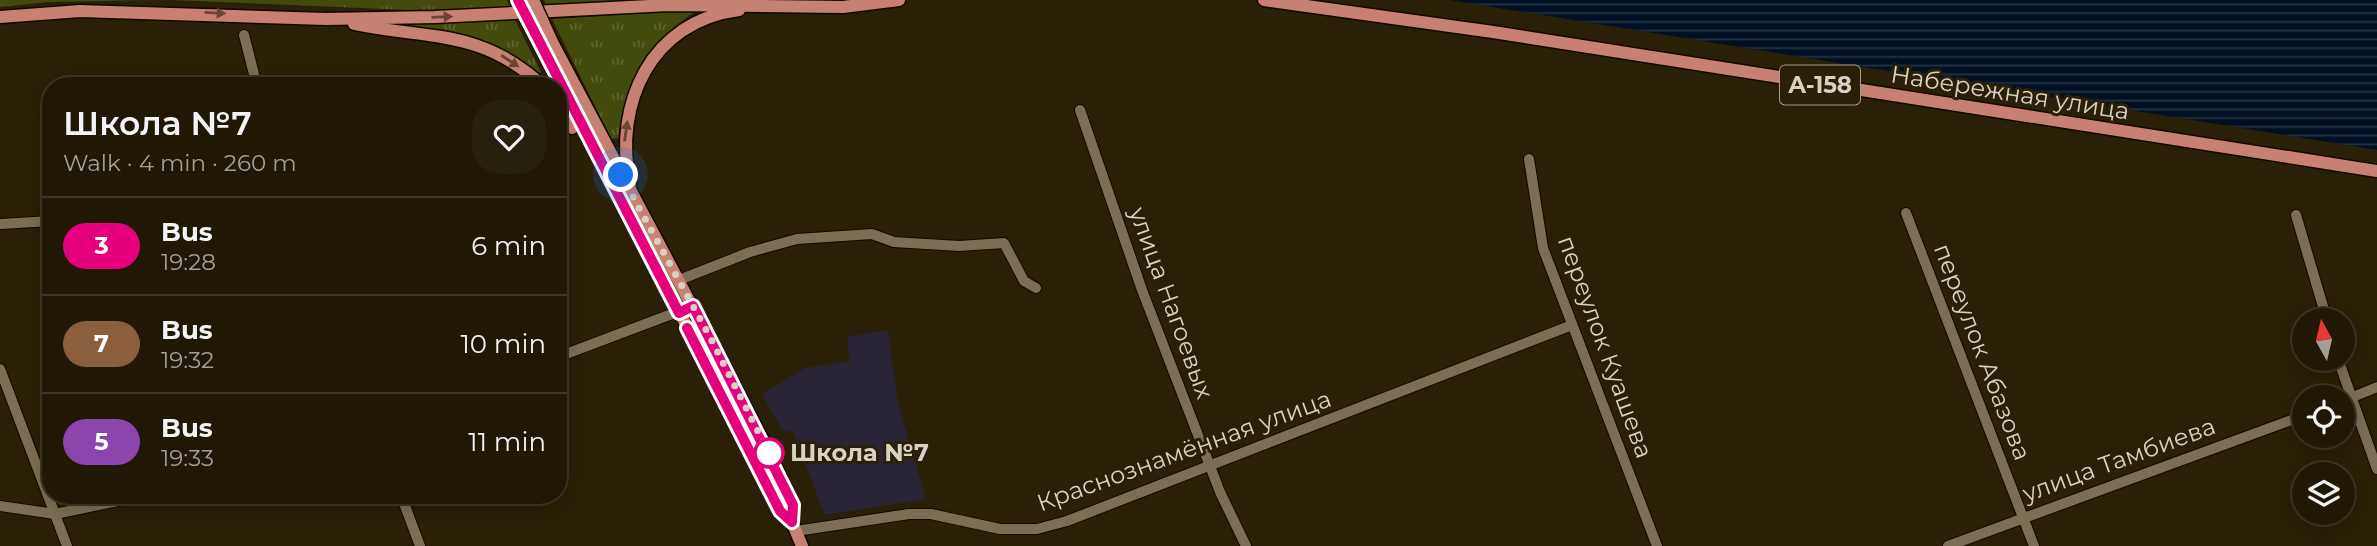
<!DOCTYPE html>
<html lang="en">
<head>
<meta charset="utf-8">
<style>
	:root { --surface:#201705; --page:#28200f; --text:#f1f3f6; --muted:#a29f9a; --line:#3d3627 }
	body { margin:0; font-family:Montserrat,sans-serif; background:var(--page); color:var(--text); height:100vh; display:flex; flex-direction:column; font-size:26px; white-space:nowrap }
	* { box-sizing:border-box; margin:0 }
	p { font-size:23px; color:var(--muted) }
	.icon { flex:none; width:38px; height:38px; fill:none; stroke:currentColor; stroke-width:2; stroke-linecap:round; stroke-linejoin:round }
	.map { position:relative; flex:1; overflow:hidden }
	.panel { position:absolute; left:42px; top:77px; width:525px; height:427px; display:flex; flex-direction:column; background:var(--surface); border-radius:28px; box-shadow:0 4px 18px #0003,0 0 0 2px var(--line) }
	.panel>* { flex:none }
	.badge { padding:0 14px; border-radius:23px; font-size:24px; line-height:46px }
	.needle { width:46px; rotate:352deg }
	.controls { position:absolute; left:2292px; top:308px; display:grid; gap:14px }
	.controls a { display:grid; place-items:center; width:63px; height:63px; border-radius:50%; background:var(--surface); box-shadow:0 4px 18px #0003,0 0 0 2px var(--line); font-size:35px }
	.you { position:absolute; width:35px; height:35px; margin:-18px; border:5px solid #fff; border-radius:50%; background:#1a73e8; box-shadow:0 0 0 10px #1a73e833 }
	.map>.badge { position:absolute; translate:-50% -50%; box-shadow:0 0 0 4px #fff }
	.round { display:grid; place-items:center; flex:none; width:74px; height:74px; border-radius:28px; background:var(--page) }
	.overview { display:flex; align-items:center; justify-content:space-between; height:119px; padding:0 21px }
	h1 { font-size:33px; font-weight:600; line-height:52px }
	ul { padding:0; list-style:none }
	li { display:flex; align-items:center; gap:21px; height:98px; padding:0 21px; border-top:2px solid var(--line) }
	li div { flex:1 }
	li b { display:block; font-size:26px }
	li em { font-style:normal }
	li .badge { min-width:77px; font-weight:700; text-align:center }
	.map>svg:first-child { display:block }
	.education { fill:#292435 }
	.grass { fill:url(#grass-tufts) }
	.water { fill:url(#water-rules) }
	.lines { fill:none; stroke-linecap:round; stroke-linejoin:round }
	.minor-casing { stroke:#120800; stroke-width:12 }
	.major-casing { stroke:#120800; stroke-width:15 }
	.minor { stroke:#7b6e54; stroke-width:10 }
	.major { stroke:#c78171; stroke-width:12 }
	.major-bridge-casing { stroke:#120800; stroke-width:15; stroke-linecap:butt }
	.major-bridge { stroke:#c78171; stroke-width:12 }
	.oneway { fill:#694631 }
	.line-casing { stroke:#fff; stroke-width:16 }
	.line { stroke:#e6007e; stroke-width:10 }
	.walk { stroke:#d9d2c4; stroke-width:7; stroke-dasharray:0 12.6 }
	.stop-dot { fill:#fff; stroke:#e6007e; stroke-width:3.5 }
	.labels { text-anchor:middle; stroke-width:6; stroke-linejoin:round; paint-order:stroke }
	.shield { fill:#2a1f07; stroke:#a49c8b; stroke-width:2 }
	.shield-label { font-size:23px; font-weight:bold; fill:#d9d2c4 }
	.street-label { font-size:24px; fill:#d9d2c4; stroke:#2a1f07 }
	.stop-label { font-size:24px; font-weight:bold; fill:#d9d2c4; stroke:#2a1f07; text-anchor:start }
</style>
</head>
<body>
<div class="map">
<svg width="2377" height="546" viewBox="0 0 2377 546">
	<defs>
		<pattern id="grass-tufts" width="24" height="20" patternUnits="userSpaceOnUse" patternTransform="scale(1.75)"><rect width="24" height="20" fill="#424b0c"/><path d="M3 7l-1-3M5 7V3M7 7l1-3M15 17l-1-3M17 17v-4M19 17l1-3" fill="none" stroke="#5d642e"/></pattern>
		<pattern id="water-rules" width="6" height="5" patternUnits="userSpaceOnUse" patternTransform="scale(1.75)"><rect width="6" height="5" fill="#011023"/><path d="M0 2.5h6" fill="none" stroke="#253241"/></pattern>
	</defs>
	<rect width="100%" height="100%" fill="#2a1f07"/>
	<path class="education" d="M 888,330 L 898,404 L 926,499 L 825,515 L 793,432 L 782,430 L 762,394 L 805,368 L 850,361 L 847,337 Z"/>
	<g class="grass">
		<path d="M 0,0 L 150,0 L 48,2 L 0,7 Z"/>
		<path d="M 173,0 L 507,0 L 510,8 L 409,10 Z"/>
		<path d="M 544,0 L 707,0 L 546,5 Z"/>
		<path d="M 697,10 C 645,46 627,76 618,138 L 611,139 L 552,19 Z"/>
		<path d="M 515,20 L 541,72 L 537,74 C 486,33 457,31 393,25 Z"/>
	</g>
	<path class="water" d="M 1449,0 L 2377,0 L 2377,150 Z"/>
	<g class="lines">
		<defs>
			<g id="minor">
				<path d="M 244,35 L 257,86"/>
				<path d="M 1080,110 L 1142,290 L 1220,492 L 1246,546"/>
				<path d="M 1529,159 L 1543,248 L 1657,546"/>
				<path d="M 1906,213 L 2034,546"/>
				<path d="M 2296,215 L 2327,320"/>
				<path d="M 0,224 L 51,221"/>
				<path d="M 679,280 L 750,252 L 797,239 L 872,234 L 894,242 L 959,246 L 1004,243 L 1024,281 L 1036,288"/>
				<path d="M 558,357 L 693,306"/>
				<path d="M 2338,359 L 2377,469"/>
				<path d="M 0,369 L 67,546"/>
				<path d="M 2343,401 L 2377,387"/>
				<path d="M 401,495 L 420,546"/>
				<path d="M 0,506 L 55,514 L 147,495"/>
				<path d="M 796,531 L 909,514 L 931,514 L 1000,529 L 1037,529 L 1067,521 L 1572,325"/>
				<path d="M 1948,546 L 2305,415"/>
			</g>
			<g id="major">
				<path d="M 1264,0 L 1493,32 L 2377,171"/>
				<path d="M 0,17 L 80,11 L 326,19 L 435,17 L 669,5 L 843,7 L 899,0"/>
				<path d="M 354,24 C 430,40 480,28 543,86"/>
				<path d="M 552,42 L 765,444 L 793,505 L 792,522"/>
				<path d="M 540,46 L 751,449 L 780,511 L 792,522 L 802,546"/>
				<path d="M 558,104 L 572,128"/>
				<path d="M 630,184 C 613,104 651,21 739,10"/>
			</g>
		</defs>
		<use href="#minor" class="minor-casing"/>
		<use href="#major" class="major-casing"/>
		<use href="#minor" class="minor"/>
		<use href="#major" class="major"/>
		<defs>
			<g id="major-bridge">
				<path d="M 518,0 L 540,46"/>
				<path d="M 533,0 L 552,42"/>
			</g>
		</defs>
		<use href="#major-bridge" class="major-bridge-casing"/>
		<use href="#major-bridge" class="major-bridge"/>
	</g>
	<defs><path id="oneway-solid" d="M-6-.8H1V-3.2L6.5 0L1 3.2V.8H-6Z" transform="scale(1.75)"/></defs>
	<g class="oneway">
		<use href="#oneway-solid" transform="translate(215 13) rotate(3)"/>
		<use href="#oneway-solid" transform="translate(442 17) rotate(-2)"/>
		<use href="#oneway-solid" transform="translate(510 61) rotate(33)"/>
		<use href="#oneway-solid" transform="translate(626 131) rotate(-82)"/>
	</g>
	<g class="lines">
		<defs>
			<path id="line" d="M 518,0 L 679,313 L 693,306 L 793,505 L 792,522 L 780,511 L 687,328"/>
		</defs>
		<use href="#line" class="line-casing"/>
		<use href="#line" class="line"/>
		<path class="walk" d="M 621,175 L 710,337 L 769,453"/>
	</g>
	<circle class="stop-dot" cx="769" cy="453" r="14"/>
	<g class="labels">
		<rect class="shield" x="1780" y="65.5" width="80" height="39" rx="5"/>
		<g class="shield-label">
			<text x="1820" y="93">А-158</text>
		</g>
		<g class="street-label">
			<text transform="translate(2010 93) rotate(9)" y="8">Набережная улица</text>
			<text transform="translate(1171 303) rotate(70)" y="8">улица Нагоевых</text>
			<text transform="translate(1605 347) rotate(70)" y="8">переулок Куашева</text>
			<text transform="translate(1982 352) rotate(69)" y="8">переулок Абазова</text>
			<text transform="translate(1184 451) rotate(-20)" y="8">Краснознамённая улица</text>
			<text transform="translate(2119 460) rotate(-20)" y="8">улица Тамбиева</text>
		</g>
		<g class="stop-label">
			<text x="790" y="461">Школа №7</text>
		</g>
	</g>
</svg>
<div class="controls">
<a><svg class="needle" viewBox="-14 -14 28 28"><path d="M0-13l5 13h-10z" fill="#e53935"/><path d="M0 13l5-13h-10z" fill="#a29f9a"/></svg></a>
<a><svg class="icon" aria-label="locate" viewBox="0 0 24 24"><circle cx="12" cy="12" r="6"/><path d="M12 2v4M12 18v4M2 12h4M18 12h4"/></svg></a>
<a><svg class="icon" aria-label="layers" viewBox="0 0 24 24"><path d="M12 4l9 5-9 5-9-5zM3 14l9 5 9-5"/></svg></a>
</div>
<div class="you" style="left:621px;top:175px"></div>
<section class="panel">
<div class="overview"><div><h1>Школа №7</h1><p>Walk · 4 min · 260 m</p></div><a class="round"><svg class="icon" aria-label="heart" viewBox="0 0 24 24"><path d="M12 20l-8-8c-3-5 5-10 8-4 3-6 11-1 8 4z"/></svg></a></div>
<ul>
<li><span class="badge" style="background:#e6007e;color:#fff">3</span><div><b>Bus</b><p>19:28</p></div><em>6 min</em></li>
<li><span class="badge" style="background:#8b5e3c;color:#fff">7</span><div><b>Bus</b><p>19:32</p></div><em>10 min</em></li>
<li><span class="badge" style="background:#8e44ad;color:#fff">5</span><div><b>Bus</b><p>19:33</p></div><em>11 min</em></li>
</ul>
</section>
</div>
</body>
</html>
